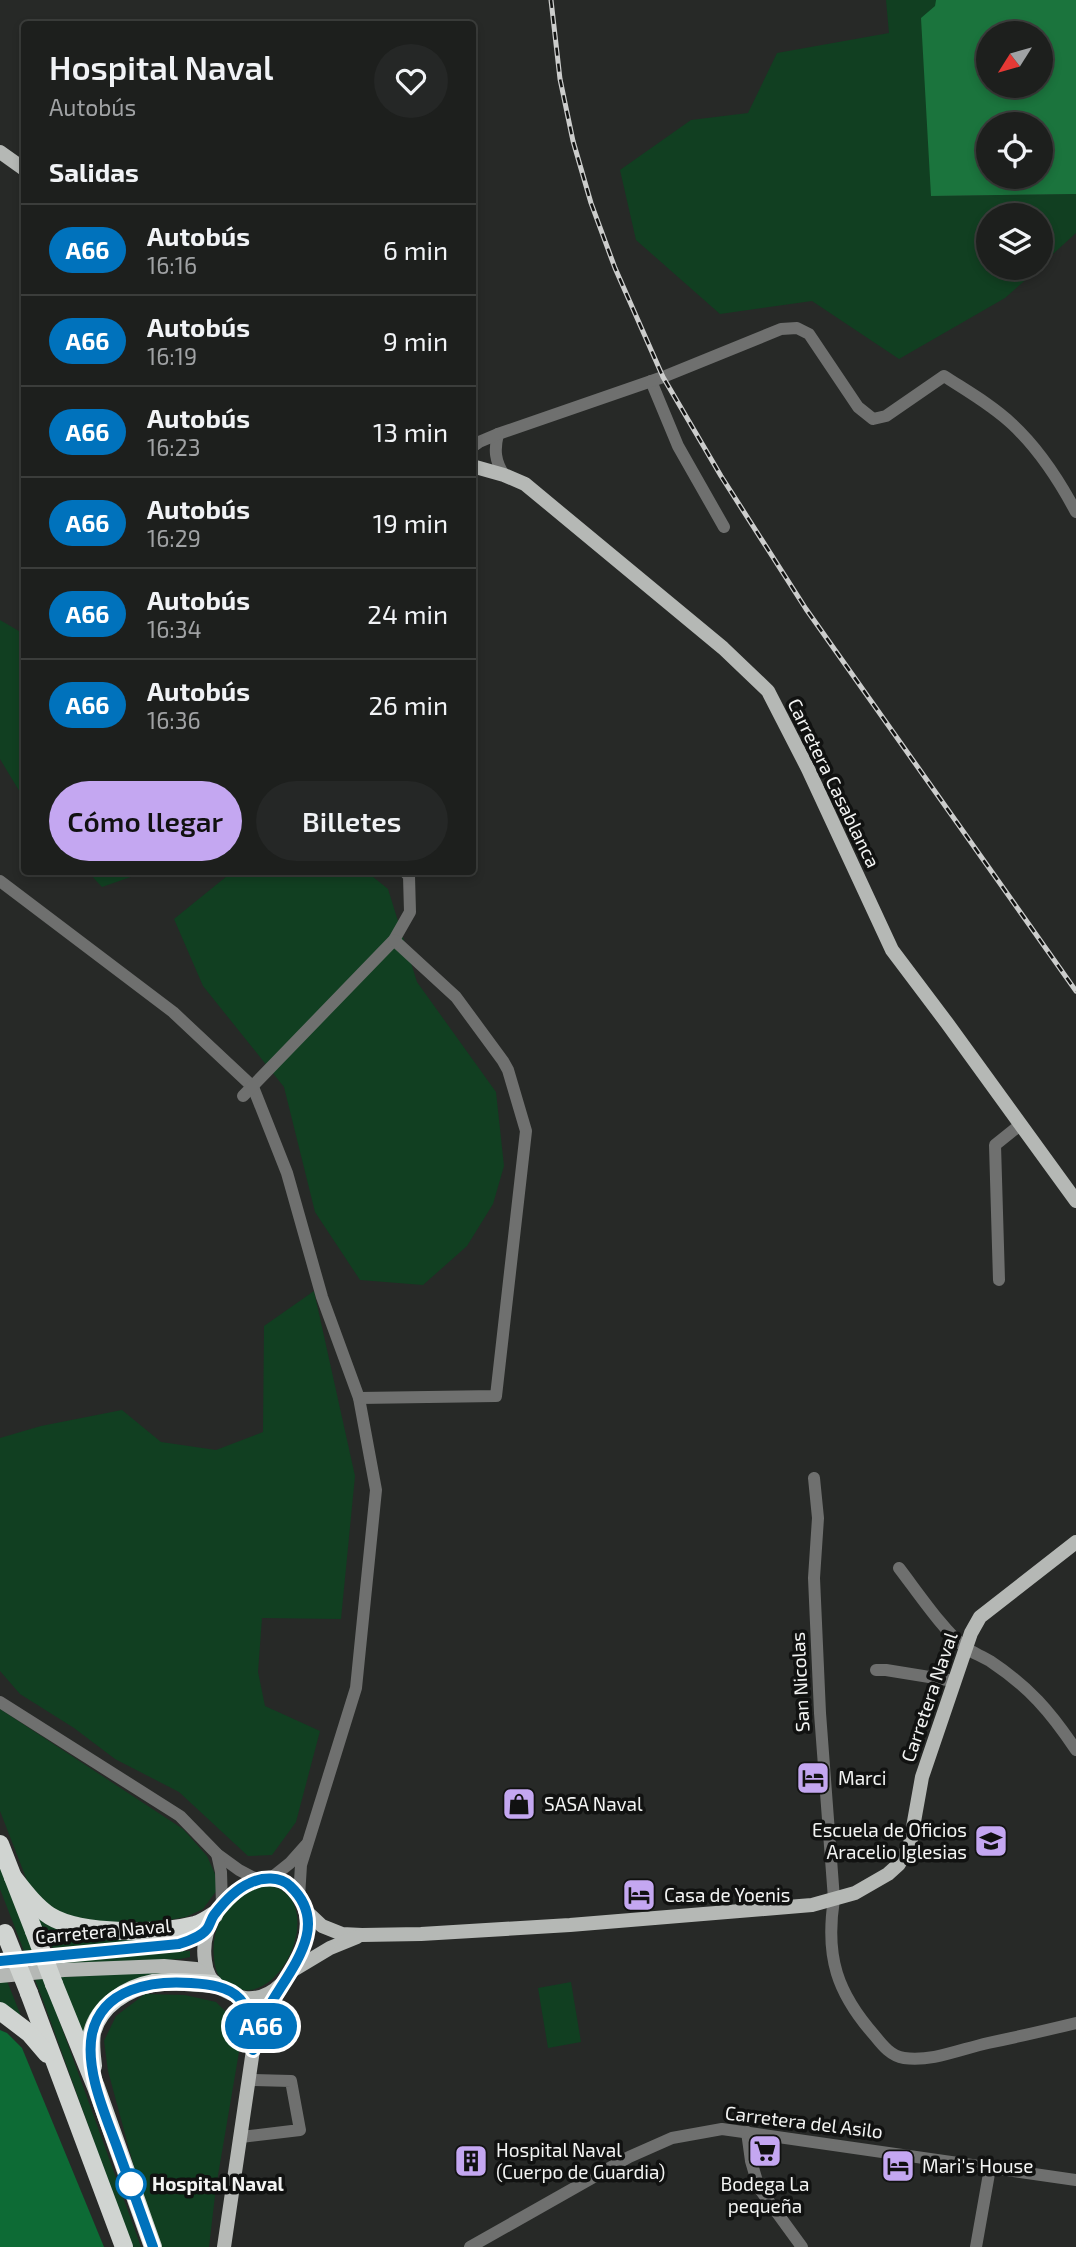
<!DOCTYPE html>
<html lang="es">
<head>
<meta charset="utf-8">
<style>
	:root { --surface:#1d1f1d; --page:#252726; --text:#f1f3f6; --muted:#a0a2a4; --line:#3b3d3b; --accent:#c4a7f1 }
	body { margin:0; font-family:"Exo 2",sans-serif; background:var(--page); color:var(--text); height:100vh; display:flex; flex-direction:column; font-size:26px; white-space:nowrap }
	* { box-sizing:border-box; margin:0 }
	p { font-size:23px; color:var(--muted) }
	.icon { flex:none; width:38px; height:38px; fill:none; stroke:currentColor; stroke-width:2; stroke-linecap:round; stroke-linejoin:round }
	.map { position:relative; flex:1; overflow:hidden }
	.details { position:absolute; left:21px; top:21px; width:455px; height:854px; display:flex; flex-direction:column; background:var(--surface); border-radius:7px; box-shadow:0 4px 10px #0003,0 0 0 2px var(--line) }
	.details>* { flex:none }
	.badge { padding:0 14px; border-radius:23px; font-size:24px; line-height:46px }
	.needle { width:46px; rotate:233deg }
	.controls { position:absolute; left:976px; top:21px; display:grid; gap:14px }
	.controls a { display:grid; place-items:center; width:77px; height:77px; border-radius:50%; background:var(--surface); box-shadow:0 4px 10px #0003,0 0 0 2px var(--line); font-size:35px }
	.map>.badge { position:absolute; translate:-50% -50%; box-shadow:0 0 0 4px #fff }
	h2 { padding:0 28px; font-size:26px; line-height:63px }
	.round { display:grid; place-items:center; flex:none; width:74px; height:74px; border-radius:37px; background:var(--page) }
	.summary { display:flex; align-items:center; justify-content:space-between; height:119px; padding:0 28px }
	h1 { font-size:33px; font-weight:600; line-height:52px }
	.primary-button { display:flex; gap:14px; margin-top:auto; padding:14px 28px }
	.primary-button a { flex:1; height:80px; border-radius:42px; background:var(--accent); color:#111; font-size:28px; font-weight:600; line-height:80px; text-align:center }
	.primary-button a+a { background:var(--page); color:var(--text) }
	ul { padding:0; list-style:none }
	li { display:flex; align-items:center; gap:21px; height:91px; padding:0 28px; border-top:2px solid var(--line) }
	li div { flex:1 }
	li b { display:block; font-size:26px }
	li em { font-style:normal }
	li .badge { min-width:77px; font-weight:700; text-align:center }
	.map>svg:first-child { display:block }
	.green { fill:#113f21 }
	.forest { fill:#0d6b35 }
	.water { fill:#1b743d; fill-rule:evenodd }
	.lines { fill:none; stroke-linecap:round; stroke-linejoin:round }
	.minor { stroke:#6f706f; stroke-width:12 }
	.major { stroke:#b5b8b5; stroke-width:14 }
	.highway { stroke:#d0d4d1; stroke-width:18 }
	.rail-casing { stroke:#cccdcc; stroke-width:5 }
	.rail { stroke:#111211; stroke-width:2.5; stroke-dasharray:8; stroke-linecap:butt }
	.highway-bridge { stroke:#d0d4d1; stroke-width:18 }
	.line-casing { stroke:#fff; stroke-width:16 }
	.line { stroke:#0072bc; stroke-width:10 }
	.stop-dot { fill:#fff; stroke:#0072bc; stroke-width:3.5 }
	.labels { text-anchor:middle; stroke-width:7; stroke-linejoin:round; paint-order:stroke }
	.street-label { font-size:19px; fill:#f3f4f3; stroke:#111211 }
	.poi-label { font-size:19px; fill:#f3f4f3; stroke:#111211; text-anchor:start }
	.stop-label { font-size:19px; font-weight:bold; fill:#f3f4f3; stroke:#111211; text-anchor:start }
</style>
</head>
<body>
<div class="map">
<svg width="1076" height="2247" viewBox="0 0 1076 2247">
	<rect width="100%" height="100%" fill="#272927"/>
	<g class="green">
		<path d="M 886,0 L 936,0 L 931,196 L 1076,194 L 1076,233 L 1041,265 L 1041,215 L 989,215 L 989,268 L 1039,268 L 1005,298 L 899,359 L 812,301 L 720,314 L 636,240 L 620,170 L 691,120 L 748,113 L 777,53 L 889,33 Z"/>
		<path d="M 0,620 L 24,634 L 24,799 L 0,759 Z"/>
		<path d="M 88,872 L 145,872 L 102,887 Z"/>
		<path d="M 232,872 L 367,872 L 388,889 L 417,982 L 496,1092 L 504,1166 L 493,1204 L 467,1246 L 423,1285 L 360,1280 L 315,1212 L 284,1087 L 203,986 L 174,919 Z"/>
		<path d="M 314,1291 L 355,1476 L 341,1619 L 262,1618 L 258,1672 L 265,1706 L 320,1731 L 296,1822 L 272,1855 L 248,1856 L 179,1792 L 115,1759 L 74,1728 L 20,1694 L 0,1671 L 0,1438 L 41,1426 L 122,1410 L 161,1442 L 216,1450 L 263,1432 L 264,1326 Z"/>
		<path d="M 0,1709 L 183,1829 L 207,1856 L 215,1874 L 217,1890 L 203,1909 L 186,1917 L 139,1925 L 90,1926 L 45,1907 L 28,1883 L 0,1811 Z"/>
		<path d="M 0,1866 L 50,1995 L 141,2247 L 132,2247 L 44,2003 L 0,1889 Z"/>
		<path d="M 264,1885 C 271,1886 278,1887 284,1892 C 321,1919 275,2013 229,1985 C 218,1979 215,1970 214,1958 C 210,1924 232,1894 264,1885 Z"/>
		<path d="M 32,1909 C 68,1953 136,1935 185,1931 L 168,1940 L 54,1950 Z"/>
		<path d="M 185,1951 L 190,1951 L 190,1957 L 180,1959 L 59,1966 L 56,1960 Z"/>
		<path d="M 167,1971 L 131,1985 L 86,2040 L 78,2032 L 61,1977 Z"/>
		<path d="M 0,1981 L 7,1981 L 23,2021 L 0,2002 Z"/>
		<path d="M 571,1982 L 581,2042 L 548,2048 L 538,1988 Z"/>
		<path d="M 145,1994 L 185,1995 L 216,2002 L 234,2020 L 239,2052 L 216,2187 L 209,2247 L 159,2247 L 137,2178 L 108,2071 L 104,2041 L 116,2016 Z"/>
	</g>
	<path class="forest" d="M 0,2030 L 7,2033 L 22,2048 L 104,2247 L 0,2247 Z"/>
	<path class="water" d="M 936,0 L 1076,0 L 1076,194 L 931,196 L 921,18 L 935,6 ZM 989,33 L 1041,33 L 1041,86 L 989,86 ZM 989,124 L 1041,124 L 1041,177 L 989,177 Z"/>
	<g class="lines">
		<g class="minor">
			<path d="M 651,381 L 678,446 L 724,527"/>
			<path d="M 498,434 C 494,450 495,461 504,475"/>
			<path d="M 472,447 L 479,442 L 498,434 L 663,377 L 781,329 L 797,328 L 809,334 L 858,407 L 873,419 L 886,416 L 944,376 C 967,391 992,405 1012,424 C 1039,449 1059,480 1076,512"/>
			<path d="M 0,881 L 173,1012 L 253,1087 L 287,1173 L 322,1297 L 359,1398 L 376,1490 L 356,1688 L 301,1865 L 299,1897"/>
			<path d="M 243,1096 L 394,940 L 410,912 L 409,876 L 405,872"/>
			<path d="M 999,1280 L 995,1145 L 1020,1125"/>
			<path d="M 359,1398 L 496,1396 L 526,1131 L 508,1070 L 503,1061 L 456,997 L 394,940"/>
			<path d="M 814,1478 L 818,1518 L 814,1578 L 820,1713 L 834,1899 C 825,1957 837,1993 875,2036 C 883,2046 891,2056 904,2058 C 932,2062 961,2049 988,2043 C 1017,2037 1047,2030 1076,2023"/>
			<path d="M 899,1568 C 916,1590 945,1633 966,1648 C 973,1653 982,1656 990,1661 C 1029,1687 1050,1711 1076,1750"/>
			<path d="M 876,1670 L 886,1670 L 954,1681"/>
			<path d="M 0,1702 L 180,1816 L 217,1854 L 239,1870 L 258,1880"/>
			<path d="M 217,1854 L 221,1872 L 222,1905"/>
			<path d="M 270,1879 L 290,1863 L 306,1845"/>
			<path d="M 747,2132 L 751,2161 L 759,2188 L 802,2247"/>
			<path d="M 241,2137 L 300,2130 L 291,2081 L 250,2080"/>
			<path d="M 470,2247 L 629,2157 L 672,2138 L 722,2129 L 1076,2180"/>
			<path d="M 976,2247 L 990,2168"/>
		</g>
		<g class="major">
			<path d="M 0,152 L 24,169"/>
			<path d="M 472,466 L 504,475 L 525,484 L 723,648 L 768,691 L 808,769 L 892,950 L 947,1023 L 1076,1201"/>
			<path d="M 276,1879 C 335,1893 300,2004 245,1998 C 236,1997 228,1992 220,1988 C 211,1982 206,1972 205,1961 C 200,1929 221,1896 250,1883 C 258,1879 267,1879 276,1879 Z"/>
			<path d="M 305,1910 L 322,1926 L 342,1934 L 362,1935 L 421,1934 L 570,1925 L 812,1905 L 855,1893 L 888,1874 L 899,1864 L 910,1844 L 922,1777 L 971,1633 L 980,1617 L 1076,1542"/>
			<path d="M 0,1961 L 179,1944 L 188,1941 L 207,1930"/>
			<path d="M 295,1969 L 330,1948 L 357,1937"/>
			<path d="M 0,1976 L 64,1970 L 164,1966 L 196,1969 L 210,1978"/>
			<path d="M 255,2042 L 265,2014 L 281,1988"/>
			<path d="M 224,2247 L 253,2050 L 250,2019 L 239,1997"/>
		</g>
		<g class="highway">
			<path d="M 0,1844 L 34,1931"/>
			<path d="M 13,1877 C 24,1891 35,1906 50,1916 C 81,1935 160,1934 195,1925 C 202,1923 208,1919 214,1915"/>
			<path d="M 54,1984 L 96,2087 L 153,2247"/>
			<path d="M 29,1993 L 124,2247"/>
			<path d="M 0,2011 L 29,2033 L 47,2054"/>
			<path d="M 93,2066 C 92,2056 90,2044 92,2033 C 99,2005 127,1988 153,1983 C 173,1980 194,1983 214,1984"/>
		</g>
		<defs>
			<path id="rail" d="M 551,0 L 560,79 L 573,141 L 591,203 L 615,268 L 663,377 L 721,476 L 806,609 L 1076,991"/>
		</defs>
		<use href="#rail" class="rail-casing"/>
		<use href="#rail" class="rail"/>
		<g class="highway-bridge">
			<path d="M 34,1931 L 54,1984"/>
			<path d="M 5,1933 L 29,1993"/>
		</g>
	</g>
	<g class="lines">
		<defs>
			<path id="line" d="M 0,1961 L 179,1944 C 188,1941 201,1937 207,1929 C 210,1925 211,1919 214,1915 C 223,1903 236,1889 250,1883 C 262,1877 280,1876 290,1886 C 335,1928 284,1975 265,2014 C 260,2025 257,2038 253,2050 C 252,2033 252,2013 240,1999 C 229,1986 207,1984 191,1983 C 153,1980 102,1988 92,2034 C 85,2070 105,2114 117,2147 C 129,2180 141,2214 153,2247"/>
		</defs>
		<use href="#line" class="line-casing"/>
		<use href="#line" class="line"/>
	</g>
	<defs>
		<symbol id="hotel-square" viewBox="-11 -11 22 22"><rect x="-9" y="-9" width="18" height="18" rx="4" fill="#c4a7f1" stroke="#111211"/><path d="M-6-4.5h1.5V1H6V5H4.5V3h-9V5H-6ZM-4 0a1.8 1.8 0 1 1 3.6 0ZM.5 0V-2.5h3Q6-2.5 6 0Z" fill="#111"/></symbol>
		<symbol id="shop-square" viewBox="-11 -11 22 22"><rect x="-9" y="-9" width="18" height="18" rx="4" fill="#c4a7f1" stroke="#111211"/><path d="M-5-2.5h2.3a2.7 3.5 0 0 1 5.4 0H5L5.5 6h-11ZM-1.5-2.5h3a1.5 2.3 0 0 0-3 0Z" fill="#111"/></symbol>
		<symbol id="school-square" viewBox="-11 -11 22 22"><rect x="-9" y="-9" width="18" height="18" rx="4" fill="#c4a7f1" stroke="#111211"/><path d="M0-5L7-2L0 1L-7-2ZM-4 1L0 2.5L4 1V4Q0 6-4 4Z" fill="#111"/></symbol>
		<symbol id="supermarket-square" viewBox="-11 -11 22 22"><rect x="-9" y="-9" width="18" height="18" rx="4" fill="#c4a7f1" stroke="#111211"/><path d="M-6-5.5h2.5l.6 2H6L4.5 2H-2.5L-4.4-4H-6ZM-1.5 3.2a1.3 1.3 0 1 0 .1 0ZM3 3.2a1.3 1.3 0 1 0 .1 0Z" fill="#111"/></symbol>
		<symbol id="building-square" viewBox="-11 -11 22 22"><rect x="-9" y="-9" width="18" height="18" rx="4" fill="#c4a7f1" stroke="#111211"/><path d="M-4-6H4V6H1V3H-1V6H-4ZM-2.5-4.3h1.7v1.8h-1.7ZM.8-4.3h1.7v1.8H.8ZM-2.5-1h1.7V.8h-1.7ZM.8-1h1.7V.8H.8Z" fill="#111"/></symbol>
	</defs>
	<g fill-rule="evenodd">
		<use href="#hotel-square" x="794" y="1759" width="38" height="38"/>
		<use href="#shop-square" x="500" y="1785" width="38" height="38"/>
		<use href="#school-square" x="972" y="1822" width="38" height="38"/>
		<use href="#hotel-square" x="620" y="1876" width="38" height="38"/>
		<use href="#supermarket-square" x="746" y="2132" width="38" height="38"/>
		<use href="#building-square" x="452" y="2142" width="38" height="38"/>
		<use href="#hotel-square" x="879" y="2147" width="38" height="38"/>
	</g>
	<circle class="stop-dot" cx="131" cy="2184" r="14"/>
	<g class="labels">
		<g class="street-label">
			<text transform="translate(834 783) rotate(64)" y="7">Carretera Casablanca</text>
			<text transform="translate(800 1682) rotate(-93)" y="7">San Nicolas</text>
			<text transform="translate(929 1697) rotate(-71)" y="7">Carretera Naval</text>
			<text transform="translate(103 1931) rotate(-5)" y="7">Carretera Naval</text>
			<text transform="translate(804 2122) rotate(7)" y="7">Carretera del Asilo</text>
		</g>
		<g class="poi-label">
			<text x="838" y="1785">Marci</text>
			<text x="544" y="1811">SASA Naval</text>
			<text x="967" y="1837" text-anchor="end">Escuela de Oficios<tspan x="967" dy="22">Aracelio Iglesias</tspan></text>
			<text x="664" y="1902">Casa de Yoenis</text>
			<text x="496" y="2157">Hospital Naval<tspan x="496" dy="22">(Cuerpo de Guardia)</tspan></text>
			<text x="922" y="2173">Mari's House</text>
			<text x="765" y="2191" text-anchor="middle">Bodega La<tspan x="765" dy="22">pequeña</tspan></text>
		</g>
		<g class="stop-label">
			<text x="152" y="2191">Hospital Naval</text>
		</g>
	</g>
</svg>
<div class="controls">
<a><svg class="needle" viewBox="-14 -14 28 28"><path d="M0-13l5 13h-10z" fill="#e53935"/><path d="M0 13l5-13h-10z" fill="#a0a2a4"/></svg></a>
<a><svg class="icon" aria-label="locate" viewBox="0 0 24 24"><circle cx="12" cy="12" r="6"/><path d="M12 2v4M12 18v4M2 12h4M18 12h4"/></svg></a>
<a><svg class="icon" aria-label="layers" viewBox="0 0 24 24"><path d="M12 4l9 5-9 5-9-5zM3 14l9 5 9-5"/></svg></a>
</div>
<b class="badge" style="left:261px;top:2026px;background:#0072bc;color:#fff">A66</b>
<section class="details">
<div class="summary"><div><h1>Hospital Naval</h1><p>Autobús</p></div><a class="round"><svg class="icon" aria-label="heart" viewBox="0 0 24 24"><path d="M12 20l-8-8c-3-5 5-10 8-4 3-6 11-1 8 4z"/></svg></a></div>
<h2>Salidas</h2>
<ul>
<li><span class="badge" style="background:#0072bc;color:#fff">A66</span><div><b>Autobús</b><p>16:16</p></div><em>6 min</em></li>
<li><span class="badge" style="background:#0072bc;color:#fff">A66</span><div><b>Autobús</b><p>16:19</p></div><em>9 min</em></li>
<li><span class="badge" style="background:#0072bc;color:#fff">A66</span><div><b>Autobús</b><p>16:23</p></div><em>13 min</em></li>
<li><span class="badge" style="background:#0072bc;color:#fff">A66</span><div><b>Autobús</b><p>16:29</p></div><em>19 min</em></li>
<li><span class="badge" style="background:#0072bc;color:#fff">A66</span><div><b>Autobús</b><p>16:34</p></div><em>24 min</em></li>
<li><span class="badge" style="background:#0072bc;color:#fff">A66</span><div><b>Autobús</b><p>16:36</p></div><em>26 min</em></li>
</ul>
<div class="primary-button"><a>Cómo llegar</a><a>Billetes</a></div>
</section>
</div>
</body>
</html>
